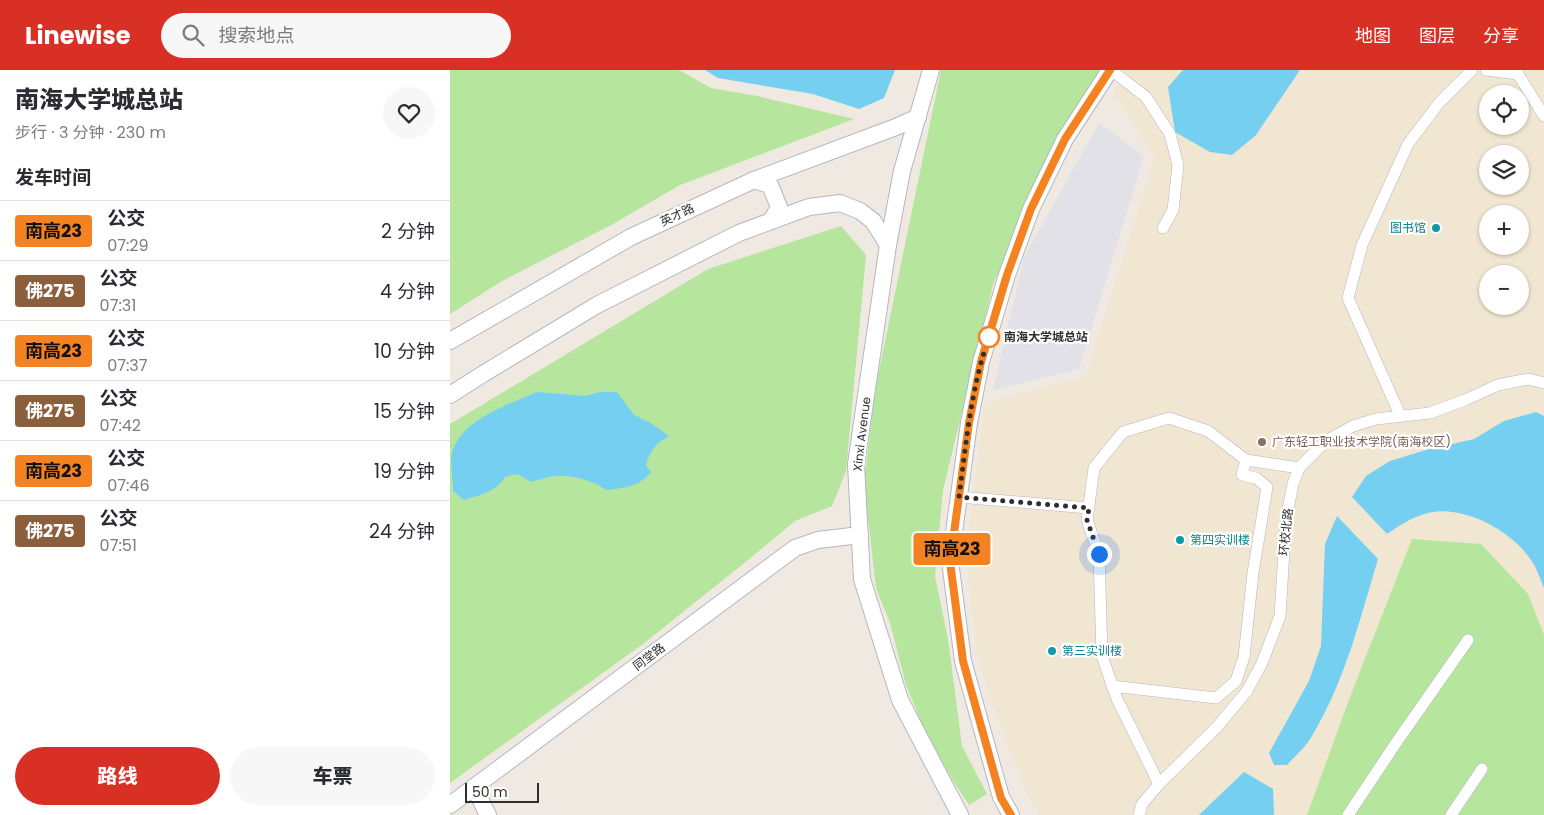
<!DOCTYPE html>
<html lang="zh">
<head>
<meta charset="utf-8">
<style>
	:root { --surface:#fff; --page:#f7f7f7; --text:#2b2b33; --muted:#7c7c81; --line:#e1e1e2; --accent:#d93025 }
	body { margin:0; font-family:Poppins,"Noto Sans SC",sans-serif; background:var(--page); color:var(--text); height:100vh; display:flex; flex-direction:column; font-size:19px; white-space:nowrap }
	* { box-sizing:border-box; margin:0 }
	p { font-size:16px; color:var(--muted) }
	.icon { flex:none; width:28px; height:28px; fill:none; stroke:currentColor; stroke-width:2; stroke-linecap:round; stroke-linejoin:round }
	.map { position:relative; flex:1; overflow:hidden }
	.panel { display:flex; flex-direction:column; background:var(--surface); width:450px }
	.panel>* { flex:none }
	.badge { padding:0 10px; border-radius:4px; font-size:18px; line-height:32px }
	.fabs { position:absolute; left:1029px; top:15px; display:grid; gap:10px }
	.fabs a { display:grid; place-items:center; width:50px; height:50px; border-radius:50%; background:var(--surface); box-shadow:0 1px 4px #0004; font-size:25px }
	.scale { position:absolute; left:15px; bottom:12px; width:74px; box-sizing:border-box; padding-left:5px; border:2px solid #2e2e2e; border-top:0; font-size:14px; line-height:18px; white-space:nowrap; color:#2e2e2e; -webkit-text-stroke:4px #fff; paint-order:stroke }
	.you { position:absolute; width:25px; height:25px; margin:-12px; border:4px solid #fff; border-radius:50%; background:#1a73e8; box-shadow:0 0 0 8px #1a73e833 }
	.map>.badge { position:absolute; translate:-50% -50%; box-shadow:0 0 0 2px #fff }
	h2 { padding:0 15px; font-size:19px; line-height:45px }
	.round { display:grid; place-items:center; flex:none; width:52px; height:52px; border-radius:26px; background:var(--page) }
	.headline { display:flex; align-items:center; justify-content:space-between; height:85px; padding:0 15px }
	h1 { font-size:24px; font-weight:800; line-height:38px }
	.primary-button { display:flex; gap:10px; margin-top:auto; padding:10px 15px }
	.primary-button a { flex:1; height:58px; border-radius:30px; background:var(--accent); color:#fff; font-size:20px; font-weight:800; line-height:58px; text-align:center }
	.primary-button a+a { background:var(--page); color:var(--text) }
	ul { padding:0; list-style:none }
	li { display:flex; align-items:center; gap:15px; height:60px; padding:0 15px; border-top:1px solid var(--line) }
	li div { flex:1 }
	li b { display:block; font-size:19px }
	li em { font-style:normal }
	li .badge { min-width:55px; font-weight:700; text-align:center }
	header { display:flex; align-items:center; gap:30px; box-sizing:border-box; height:70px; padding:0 25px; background:var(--accent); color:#fff }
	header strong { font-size:24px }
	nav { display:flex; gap:28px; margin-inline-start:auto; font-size:18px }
	.search { width:350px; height:45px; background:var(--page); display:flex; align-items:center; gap:12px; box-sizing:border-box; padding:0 18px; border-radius:28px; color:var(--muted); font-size:19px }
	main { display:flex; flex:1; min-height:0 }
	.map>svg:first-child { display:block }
	.industrial { fill:#e3e1e8 }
	.education { fill:#f0e6d1; fill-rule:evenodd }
	.green { fill:#b6e59e }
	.water { fill:#75cff0 }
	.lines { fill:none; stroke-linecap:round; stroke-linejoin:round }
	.street-casing { stroke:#b4b7c1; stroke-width:12 }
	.secondary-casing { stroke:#b4b7c1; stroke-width:18 }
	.street { stroke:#fff; stroke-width:11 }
	.secondary { stroke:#fff; stroke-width:16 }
	.line-casing { stroke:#fff; stroke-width:11 }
	.line { stroke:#f58220; stroke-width:8 }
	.walk { stroke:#2e2e2e; stroke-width:5; stroke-dasharray:0 9 }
	.culture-dot { fill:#0f9aa8; stroke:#fff; stroke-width:2 }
	.stop-dot { fill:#fff; stroke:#f58220; stroke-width:2.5 }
	.education-dot { fill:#8d6e63; stroke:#fff; stroke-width:2 }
	.labels { text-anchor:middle; stroke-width:4.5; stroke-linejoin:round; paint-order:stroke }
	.street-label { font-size:12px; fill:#2e2e2e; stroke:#fff }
	.culture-label { font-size:12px; fill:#0d838f; stroke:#fff; text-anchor:start }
	.stop-label { font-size:12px; font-weight:bold; fill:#2e2e2e; stroke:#fff; text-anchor:start }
	.education-label { font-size:12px; fill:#785e54; stroke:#fff; text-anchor:start }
</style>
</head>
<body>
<header>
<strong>Linewise</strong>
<div class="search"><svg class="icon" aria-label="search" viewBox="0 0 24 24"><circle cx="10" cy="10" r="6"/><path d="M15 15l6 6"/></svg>搜索地点</div>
<nav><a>地图</a><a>图层</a><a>分享</a></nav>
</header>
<main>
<section class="panel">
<div class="headline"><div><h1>南海大学城总站</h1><p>步行 · 3 分钟 · 230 m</p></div><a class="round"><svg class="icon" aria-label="heart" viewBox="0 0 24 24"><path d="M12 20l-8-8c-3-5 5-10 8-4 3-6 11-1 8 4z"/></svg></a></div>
<h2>发车时间</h2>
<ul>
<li><span class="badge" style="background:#f58220;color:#111">南高23</span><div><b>公交</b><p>07:29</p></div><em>2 分钟</em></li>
<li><span class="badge" style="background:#8b5e3c;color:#fff">佛275</span><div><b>公交</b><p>07:31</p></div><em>4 分钟</em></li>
<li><span class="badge" style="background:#f58220;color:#111">南高23</span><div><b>公交</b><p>07:37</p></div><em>10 分钟</em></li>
<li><span class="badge" style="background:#8b5e3c;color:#fff">佛275</span><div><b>公交</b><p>07:42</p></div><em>15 分钟</em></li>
<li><span class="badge" style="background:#f58220;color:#111">南高23</span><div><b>公交</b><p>07:46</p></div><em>19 分钟</em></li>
<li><span class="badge" style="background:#8b5e3c;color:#fff">佛275</span><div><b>公交</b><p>07:51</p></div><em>24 分钟</em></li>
</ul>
<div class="primary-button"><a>路线</a><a>车票</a></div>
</section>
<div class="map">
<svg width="1094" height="745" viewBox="0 0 1094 745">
	<rect width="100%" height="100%" fill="#efe9e1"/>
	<path class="industrial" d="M 649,53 L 694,86 L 629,299 L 543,320 L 574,187 Z"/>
	<path class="education" d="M 675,0 L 1094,0 L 1094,745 L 589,745 L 576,722 L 537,619 L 525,572 L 516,480 L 535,333 L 636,306 L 705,87 L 663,21 ZM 1038,24 L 1070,24 L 1070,56 L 1038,56 ZM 1038,84 L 1070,84 L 1070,116 L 1038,116 ZM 1038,144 L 1070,144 L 1070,176 L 1038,176 ZM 1038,204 L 1070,204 L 1070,236 L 1038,236 Z"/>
	<g class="green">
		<path d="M 0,0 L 229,0 L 261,18 L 307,26 L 404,49 L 230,115 L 163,154 L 52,211 L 0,244 Z"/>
		<path d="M 491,0 L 651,0 L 589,106 L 543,215 L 493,420 L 485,506 L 498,569 L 512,676 L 537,724 L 519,735 L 502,709 L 475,661 L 456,615 L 440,553 L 426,518 L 414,412 L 425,320 Z"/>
		<path d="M 391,156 L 416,185 L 396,401 L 382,436 L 345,451 L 298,490 L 193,574 L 0,713 L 0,354 L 258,199 Z"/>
		<path d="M 962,469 L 1031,474 L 1078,524 L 1094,565 L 1094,745 L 857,745 L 900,627 Z"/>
	</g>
	<g class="water">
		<path d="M 255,0 L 445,0 L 434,28 L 409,39 L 363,24 L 268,8 Z"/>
		<path d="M 733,0 L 850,0 L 806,65 L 782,85 L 760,82 L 725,62 L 718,17 Z"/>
		<path d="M 87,322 L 135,326 L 150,322 L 167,322 L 184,345 L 199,352 L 219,366 C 206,373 200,381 196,395 L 201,402 C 189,417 173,418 156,420 C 142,410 122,405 105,406 C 97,407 88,410 81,412 L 68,404 L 55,407 C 46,422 30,425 14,430 L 3,421 C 3,411 0,392 2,383 C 11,349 58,335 87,322 Z"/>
		<path d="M 1086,342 L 1094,346 L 1094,518 C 1090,509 1087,498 1081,490 C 1062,461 1013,434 978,443 C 962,447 950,455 937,464 L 902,427 L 916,406 L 940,391 L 976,380 L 1024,369 L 1054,351 Z"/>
		<path d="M 887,446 L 928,489 C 910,549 895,611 862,666 C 856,677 845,686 837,695 L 824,695 L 819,683 L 859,611 L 871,576 L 875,474 Z"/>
		<path d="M 794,702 L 823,719 L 824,745 L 749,745 Z"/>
	</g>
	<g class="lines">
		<defs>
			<g id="street">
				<path d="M 661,0 L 696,27 L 720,64 L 728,95 L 723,140 L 713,158"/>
				<path d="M 1036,0 L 1068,4 L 1094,46"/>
				<path d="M 950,345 L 898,228 L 912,175 L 958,74 L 989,33 L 1022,0"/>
				<path d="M 509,427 L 639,438"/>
				<path d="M 662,616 L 766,628 L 786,611 L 794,587 L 803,503 L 817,417 L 806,408 L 792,405 L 796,390"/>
				<path d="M 709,714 L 667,629 L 652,586 L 649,484 L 637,450 L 644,398 L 673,362 L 719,348 L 758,361 L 796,390 L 849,398"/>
				<path d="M 689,745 L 692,734 L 709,714 L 767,657 L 797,621 L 812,593 L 830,546 L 836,449 L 843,414 L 849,398 L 876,371 L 903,356 L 926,349 L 980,343 L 1015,330 L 1048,315 L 1078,309 L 1094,313"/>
				<path d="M 898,745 L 946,673 L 1018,570"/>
				<path d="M 1001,745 L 1032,699"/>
			</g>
			<g id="secondary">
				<path d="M 481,0 L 452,101 L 438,175 L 406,394 L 412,509 L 450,630 L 510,745"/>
				<path d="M 304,110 L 320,115 L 329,137 L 321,151"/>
				<path d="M 0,271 L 181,167 L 304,110 L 446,57 L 468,47"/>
				<path d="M 0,325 L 33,304 L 147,235 L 289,163 L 359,137 L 390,133 L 410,141 L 423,151 L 438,175"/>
				<path d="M 24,717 L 38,745"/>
				<path d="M 0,735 L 345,478 L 368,470 L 410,465"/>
				<path d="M 561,745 L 551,727 L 513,591 L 500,491 L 519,353 L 531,292 L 557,205 L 581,139 L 615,69 L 660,0"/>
			</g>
		</defs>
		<use href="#street" class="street-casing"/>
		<use href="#secondary" class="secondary-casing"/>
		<use href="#street" class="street"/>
		<use href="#secondary" class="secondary"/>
	</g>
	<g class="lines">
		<defs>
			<path id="line" d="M 561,745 L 551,728 L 513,591 L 500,492 L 519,353 L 531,292 L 557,205 L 581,139 L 615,69 L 660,0"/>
		</defs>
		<use href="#line" class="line-casing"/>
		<use href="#line" class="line"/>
		<path class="walk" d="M 539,267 C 521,318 516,374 509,427 L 639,438 L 637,450 L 649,484"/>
	</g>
	<g class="culture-dot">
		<circle cx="986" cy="158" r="5"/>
		<circle cx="730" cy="470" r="5"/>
		<circle cx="602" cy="581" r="5"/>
	</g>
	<circle class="stop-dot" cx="539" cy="267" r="10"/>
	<circle class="education-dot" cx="812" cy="372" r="5"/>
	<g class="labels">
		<g class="street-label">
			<text transform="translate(227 145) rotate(-25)" y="4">英才路</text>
			<text transform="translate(412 364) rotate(-83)" y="4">Xinxi Avenue</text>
			<text transform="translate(836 462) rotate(-84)" y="4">环校北路</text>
			<text transform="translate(199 587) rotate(-37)" y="4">同堂路</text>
		</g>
		<g class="culture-label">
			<text x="976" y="162" text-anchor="end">图书馆</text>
			<text x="740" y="474">第四实训楼</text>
			<text x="612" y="585">第三实训楼</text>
		</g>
		<g class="stop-label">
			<text x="554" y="271">南海大学城总站</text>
		</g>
		<g class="education-label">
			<text x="822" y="376">广东轻工职业技术学院(南海校区)</text>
		</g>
	</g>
</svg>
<div class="fabs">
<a><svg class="icon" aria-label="locate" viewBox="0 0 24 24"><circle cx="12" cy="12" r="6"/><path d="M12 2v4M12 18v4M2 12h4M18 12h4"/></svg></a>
<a><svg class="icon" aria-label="layers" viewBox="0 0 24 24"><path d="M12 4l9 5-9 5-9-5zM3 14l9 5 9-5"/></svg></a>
<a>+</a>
<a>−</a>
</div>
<div class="scale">50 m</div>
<div class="you" style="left:649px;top:484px"></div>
<b class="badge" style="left:502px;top:479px;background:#f58220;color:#111">南高23</b>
</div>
</main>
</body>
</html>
